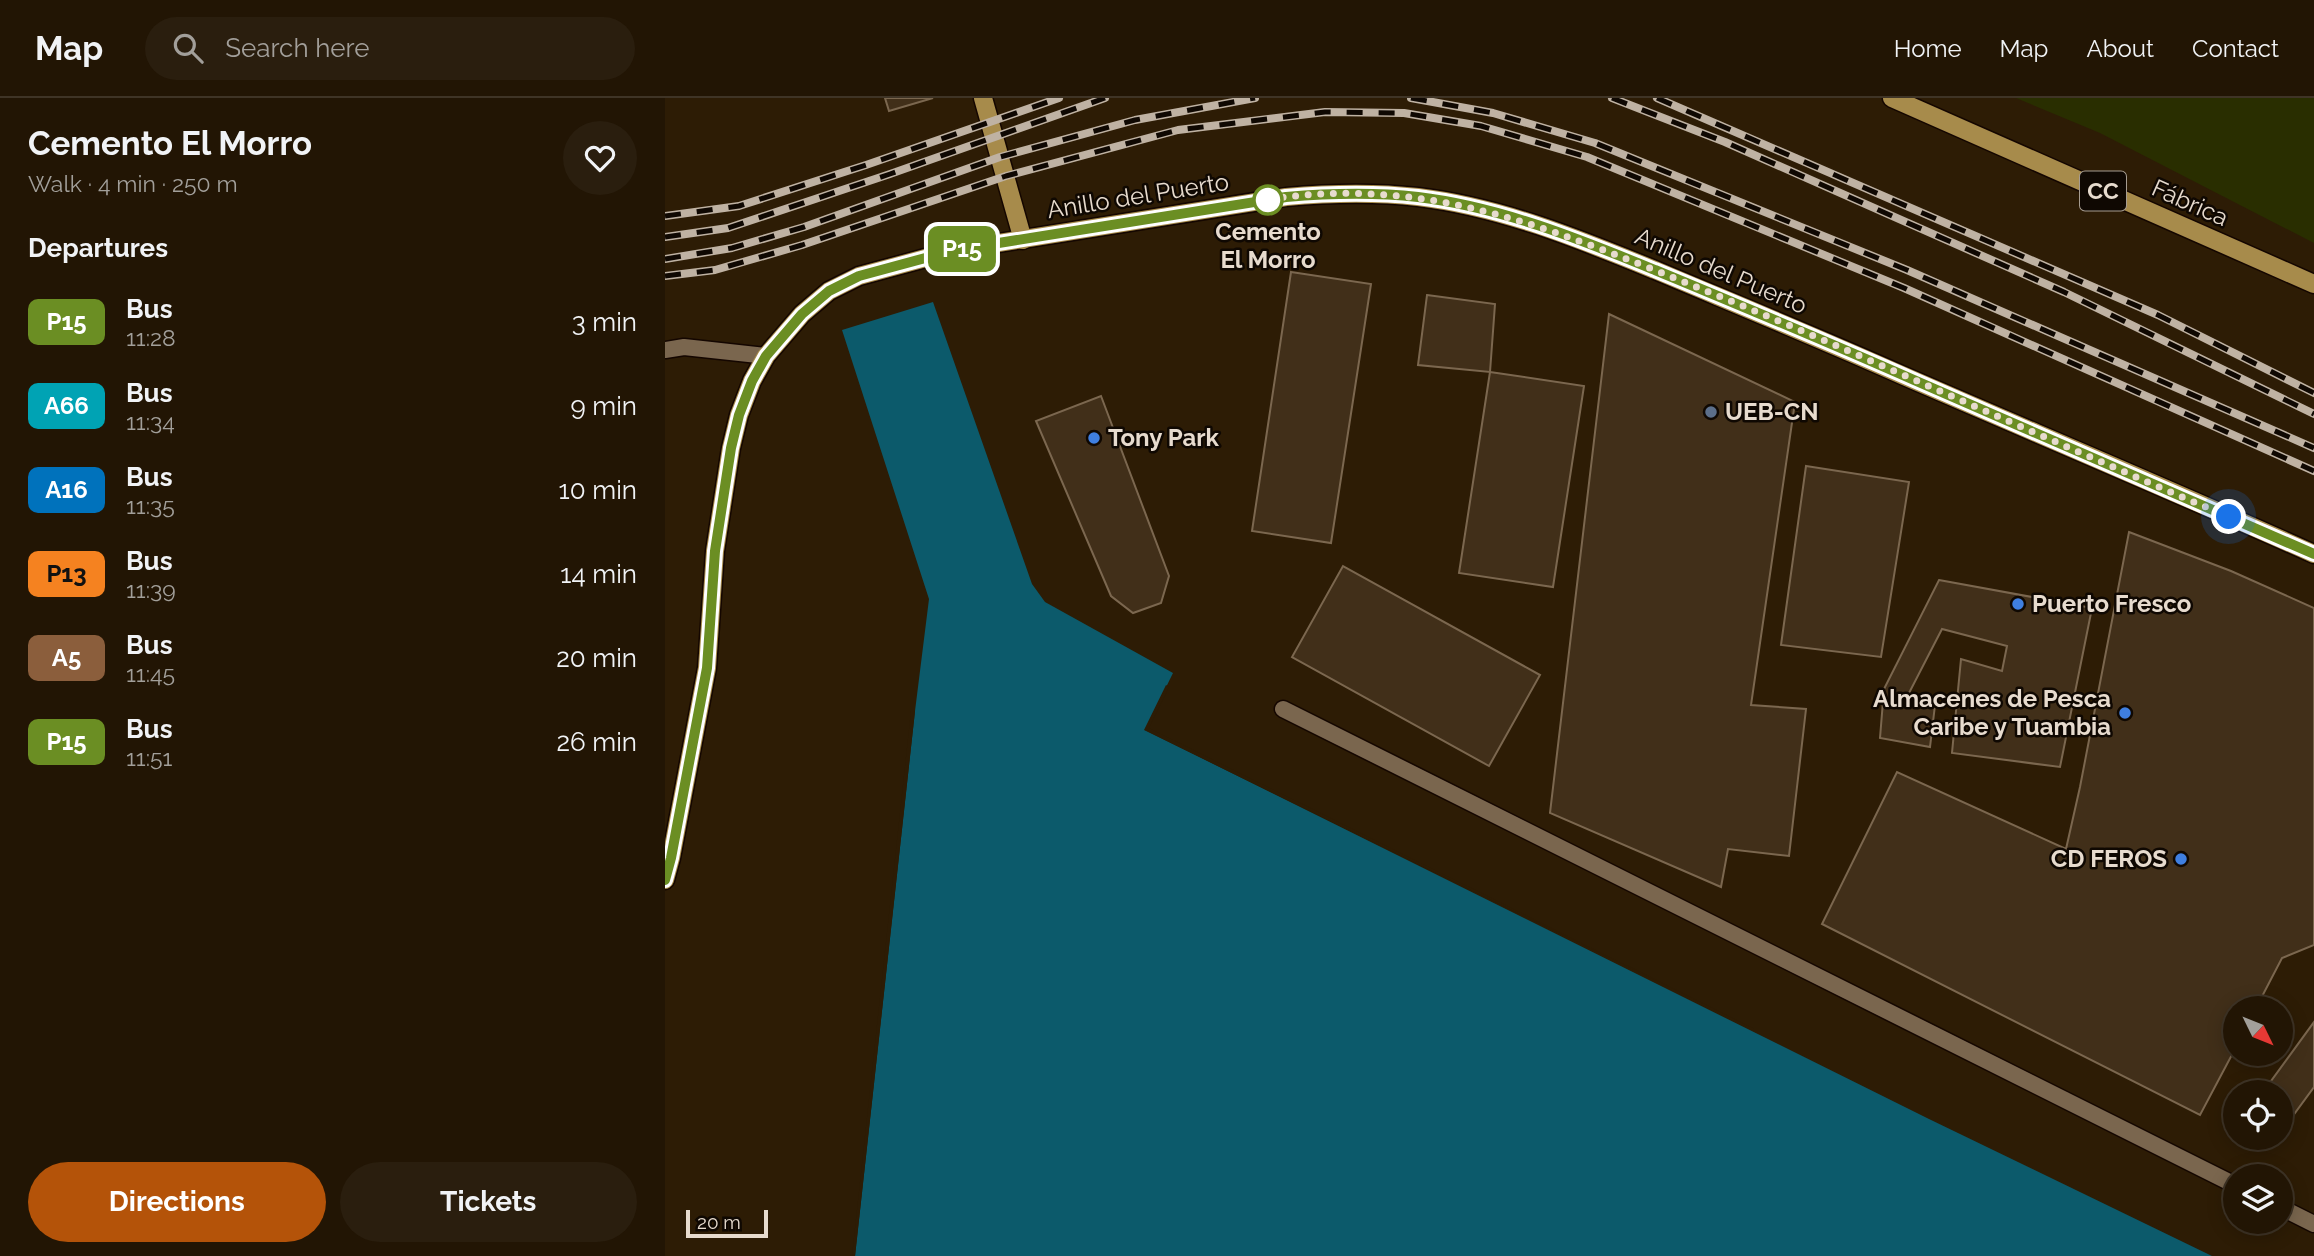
<!DOCTYPE html>
<html lang="en">
<head>
<meta charset="utf-8">
<style>
	:root { --surface:#221504; --page:#2a1e0e; --text:#f1f3f6; --muted:#a29f9a; --line:#3f3426; --accent:#b45309 }
	body { margin:0; font-family:Raleway,sans-serif; background:var(--page); color:var(--text); height:100vh; display:flex; flex-direction:column; font-size:26px; white-space:nowrap }
	* { box-sizing:border-box; margin:0 }
	p { font-size:23px; color:var(--muted) }
	.icon { flex:none; width:38px; height:38px; fill:none; stroke:currentColor; stroke-width:2; stroke-linecap:round; stroke-linejoin:round }
	.map { position:relative; flex:1; overflow:hidden }
	.side { display:flex; flex-direction:column; background:var(--surface); width:665px }
	.side>* { flex:none }
	.badge { padding:0 14px; border-radius:10px; font-size:24px; line-height:46px }
	.needle { width:46px; rotate:133deg }
	.controls { position:absolute; left:1558px; top:898px; display:grid; gap:14px }
	.controls a { display:grid; place-items:center; width:70px; height:70px; border-radius:50%; background:var(--surface); box-shadow:0 4px 18px #0003,0 0 0 2px var(--line); font-size:35px }
	.scale { position:absolute; left:21px; bottom:18px; width:82px; box-sizing:border-box; padding-left:7px; border:4px solid #e7dbce; border-top:0; font-size:19px; line-height:24px; white-space:nowrap; color:#e7dbce; -webkit-text-stroke:5px #0f0802; paint-order:stroke }
	.you { position:absolute; width:35px; height:35px; margin:-18px; border:5px solid #fff; border-radius:50%; background:#1a73e8; box-shadow:0 0 0 10px #1a73e833 }
	.map>.badge { position:absolute; translate:-50% -50%; box-shadow:0 0 0 4px #fff }
	h2 { padding:0 28px; font-size:26px; line-height:63px }
	.round { display:grid; place-items:center; flex:none; width:74px; height:74px; border-radius:37px; background:var(--page) }
	.summary { display:flex; align-items:center; justify-content:space-between; height:119px; padding:0 28px }
	h1 { font-size:33px; font-weight:700; line-height:52px }
	.primary-button { display:flex; gap:14px; margin-top:auto; padding:14px 28px }
	.primary-button a { flex:1; height:80px; border-radius:42px; background:var(--accent); color:#fff; font-size:28px; font-weight:700; line-height:80px; text-align:center }
	.primary-button a+a { background:var(--page); color:var(--text) }
	ul { padding:0; list-style:none }
	li { display:flex; align-items:center; gap:21px; height:84px; padding:0 28px }
	li div { flex:1 }
	li b { display:block; font-size:26px }
	li em { font-style:normal }
	li .badge { min-width:77px; font-weight:700; text-align:center }
	header { display:flex; align-items:center; gap:42px; box-sizing:border-box; height:98px; padding:0 35px; background:var(--surface); border-bottom:2px solid var(--line) }
	header strong { font-size:33px }
	nav { display:flex; gap:38px; margin-inline-start:auto; font-size:24px }
	.search { width:490px; height:63px; background:var(--page); display:flex; align-items:center; gap:18px; box-sizing:border-box; padding:0 24px; border-radius:38px; color:var(--muted); font-size:26px }
	main { display:flex; flex:1; min-height:0 }
	.map>svg:first-child { display:block }
	.green { fill:#292e00 }
	.water { fill:#0c5a6b }
	.pier { fill:#2d1c05 }
	.building { fill:#412f19; stroke:#7b674f; stroke-width:2 }
	.lines { fill:none; stroke-linecap:round; stroke-linejoin:round }
	.service-casing { stroke:#140600; stroke-width:19 }
	.primary-casing { stroke:#140600; stroke-width:21 }
	.service { stroke:#7a664e; stroke-width:16 }
	.primary { stroke:#a78b4b; stroke-width:18 }
	.rail-casing { stroke:#bfb2a3; stroke-width:8 }
	.rail { stroke:#0f0802; stroke-width:5; stroke-dasharray:16; stroke-linecap:butt }
	.line-casing { stroke:#fff; stroke-width:16 }
	.line { stroke:#6b8e23; stroke-width:10 }
	.walk { stroke:#e7dbce; stroke-width:7; stroke-dasharray:0 12.6 }
	.stop-dot { fill:#fff; stroke:#6b8e23; stroke-width:3.5 }
	.service-dot { fill:#5c6f8a; stroke:#0f0802; stroke-width:2.5 }
	.shop-dot { fill:#3f7fe0; stroke:#0f0802; stroke-width:2.5 }
	.labels { text-anchor:middle; stroke-width:5; stroke-linejoin:round; paint-order:stroke }
	.shield { fill:#0f0802; stroke:#a69c91; stroke-width:2 }
	.shield-label { font-size:23px; font-weight:bold; fill:#e7dbce }
	.street-label { font-size:24px; fill:#e7dbce; stroke:#0f0802 }
	.stop-label { font-size:24px; font-weight:bold; fill:#e7dbce; stroke:#0f0802 }
	.poi-label { font-size:24px; font-weight:bold; fill:#e7dbce; stroke:#0f0802; text-anchor:start }
</style>
</head>
<body>
<header>
<strong>Map</strong>
<div class="search"><svg class="icon" aria-label="search" viewBox="0 0 24 24"><circle cx="10" cy="10" r="6"/><path d="M15 15l6 6"/></svg>Search here</div>
<nav><a>Home</a><a>Map</a><a>About</a><a>Contact</a></nav>
</header>
<main>
<section class="side">
<div class="summary"><div><h1>Cemento El Morro</h1><p>Walk · 4 min · 250 m</p></div><a class="round"><svg class="icon" aria-label="heart" viewBox="0 0 24 24"><path d="M12 20l-8-8c-3-5 5-10 8-4 3-6 11-1 8 4z"/></svg></a></div>
<h2>Departures</h2>
<ul>
<li><span class="badge" style="background:#6b8e23;color:#fff">P15</span><div><b>Bus</b><p>11:28</p></div><em>3 min</em></li>
<li><span class="badge" style="background:#00a3b4;color:#fff">A66</span><div><b>Bus</b><p>11:34</p></div><em>9 min</em></li>
<li><span class="badge" style="background:#0072bc;color:#fff">A16</span><div><b>Bus</b><p>11:35</p></div><em>10 min</em></li>
<li><span class="badge" style="background:#f58220;color:#111">P13</span><div><b>Bus</b><p>11:39</p></div><em>14 min</em></li>
<li><span class="badge" style="background:#8b5e3c;color:#fff">A5</span><div><b>Bus</b><p>11:45</p></div><em>20 min</em></li>
<li><span class="badge" style="background:#6b8e23;color:#fff">P15</span><div><b>Bus</b><p>11:51</p></div><em>26 min</em></li>
</ul>
<div class="primary-button"><a>Directions</a><a>Tickets</a></div>
</section>
<div class="map">
<svg width="1649" height="1158" viewBox="0 0 1649 1158">
	<rect width="100%" height="100%" fill="#2d1c05"/>
	<path class="green" d="M 1351,0 L 1649,0 L 1649,145 L 1435,35 Z"/>
	<path class="water" d="M 268,204 L 367,486 L 380,504 L 508,575 L 480,632 L 1264,1021 L 1547,1158 L 190,1158 L 250,613 L 264,501 L 177,232 Z"/>
	<g class="pier">
		<path d="M 501,587 L 504,589 L 484,630 L 1092,932 L 479,632 Z"/>
		<path d="M 246,613 L 250,613 L 190,1158 L 187,1158 Z"/>
	</g>
	<g class="building">
		<path d="M 220,0 L 268,0 L 224,13 Z"/>
		<path d="M 626,174 L 706,186 L 666,445 L 587,433 Z"/>
		<path d="M 762,197 L 830,206 L 825,274 L 753,267 Z"/>
		<path d="M 944,216 L 1130,304 L 1086,607 L 1141,611 L 1124,758 L 1063,751 L 1056,789 L 885,715 Z"/>
		<path d="M 825,274 L 919,288 L 888,489 L 794,475 Z"/>
		<path d="M 436,298 L 504,478 L 496,505 L 468,515 L 446,498 L 371,323 Z"/>
		<path d="M 1141,368 L 1244,384 L 1216,559 L 1116,547 Z"/>
		<path d="M 1464,434 L 1566,473 L 1649,510 L 1649,847 L 1617,860 L 1591,910 L 1570,910 L 1570,951 L 1535,1017 L 1157,826 L 1232,674 L 1401,751 L 1415,689 Z"/>
		<path d="M 678,468 L 875,577 L 824,668 L 627,559 Z"/>
		<path d="M 1274,482 L 1427,510 L 1395,669 L 1287,655 L 1296,561 L 1337,573 L 1342,548 L 1277,531 L 1244,595 L 1270,607 L 1265,649 L 1215,640 L 1219,591 Z"/>
		<path d="M 1649,924 L 1649,989 L 1627,1019 L 1615,1010 L 1615,994 L 1598,994 Z"/>
	</g>
	<g class="lines">
		<defs>
			<g id="service">
				<path d="M 0,252 L 19,249 L 101,258"/>
				<path d="M 618,611 L 1570,1087"/>
				<path d="M 1615,1109 L 1649,1126"/>
			</g>
			<g id="primary">
				<path d="M 318,0 L 358,142"/>
				<path d="M 1227,0 L 1649,186"/>
				<path d="M 0,782 L 6,760 L 42,570 L 50,453 L 66,350 L 74,317 L 87,283 L 101,258 L 137,216 L 164,193 L 194,178 L 290,152 L 621,99 C 666,95 709,94 753,99 C 836,109 914,141 990,172 C 1073,207 1156,241 1239,278 C 1375,337 1513,395 1649,456"/>
			</g>
		</defs>
		<use href="#service" class="service-casing"/>
		<use href="#primary" class="primary-casing"/>
		<use href="#service" class="service"/>
		<use href="#primary" class="primary"/>
		<defs>
			<g id="rail">
				<path d="M 746,0 L 828,15 L 930,45 L 1242,172 L 1649,350"/>
				<path d="M 947,0 L 1060,44 L 1399,194 L 1649,316"/>
				<path d="M 992,0 L 1493,217 L 1649,295"/>
				<path d="M 0,118 L 74,108 L 201,67 L 394,0"/>
				<path d="M 0,139 L 63,130 L 225,76 L 440,0"/>
				<path d="M 0,161 L 67,150 L 139,129 L 335,59 L 470,22 L 590,0"/>
				<path d="M 0,178 L 50,172 L 137,147 L 341,78 L 513,32 L 660,14 L 739,15 L 816,28 L 922,59 L 1239,190 L 1649,373"/>
			</g>
		</defs>
		<use href="#rail" class="rail-casing"/>
		<use href="#rail" class="rail"/>
	</g>
	<g class="lines">
		<defs>
			<path id="line" d="M 0,782 L 6,760 L 42,570 L 50,453 L 66,350 L 74,317 L 87,283 L 101,258 L 137,216 L 164,193 L 194,178 L 290,152 L 621,99 C 666,95 709,94 753,99 C 836,109 914,141 990,172 C 1077,208 1163,244 1249,282 C 1382,341 1516,397 1649,456"/>
		</defs>
		<use href="#line" class="line-casing"/>
		<use href="#line" class="line"/>
		<path class="walk" d="M 603,102 L 598,102 C 746,79 857,119 992,173 C 1052,197 1112,222 1172,248 C 1303,305 1433,363 1564,419"/>
	</g>
	<circle class="stop-dot" cx="603" cy="102" r="14"/>
	<circle class="service-dot" cx="1046" cy="314" r="7"/>
	<g class="shop-dot">
		<circle cx="429" cy="340" r="7"/>
		<circle cx="1353" cy="506" r="7"/>
		<circle cx="1460" cy="615" r="7"/>
		<circle cx="1516" cy="761" r="7"/>
	</g>
	<g class="labels">
		<rect class="shield" x="1415" y="73.5" width="46" height="39" rx="5"/>
		<g class="shield-label">
			<text x="1438" y="101">CC</text>
		</g>
		<g class="street-label">
			<text transform="translate(473 98) rotate(-9)" y="8">Anillo del Puerto</text>
			<text transform="translate(1525 105) rotate(24)" y="8">Fábrica</text>
			<text transform="translate(1056 173) rotate(23)" y="8">Anillo del Puerto</text>
		</g>
		<g class="stop-label">
			<text x="603" y="142">Cemento<tspan x="603" dy="28">El Morro</tspan></text>
		</g>
		<g class="poi-label">
			<text x="1060" y="322">UEB-CN</text>
			<text x="443" y="348">Tony Park</text>
			<text x="1367" y="514">Puerto Fresco</text>
			<text x="1446" y="609" text-anchor="end">Almacenes de Pesca<tspan x="1446" dy="28">Caribe y Tuambia</tspan></text>
			<text x="1502" y="769" text-anchor="end">CD FEROS</text>
		</g>
	</g>
</svg>
<div class="controls">
<a><svg class="needle" viewBox="-14 -14 28 28"><path d="M0-13l5 13h-10z" fill="#e53935"/><path d="M0 13l5-13h-10z" fill="#a29f9a"/></svg></a>
<a><svg class="icon" aria-label="locate" viewBox="0 0 24 24"><circle cx="12" cy="12" r="6"/><path d="M12 2v4M12 18v4M2 12h4M18 12h4"/></svg></a>
<a><svg class="icon" aria-label="layers" viewBox="0 0 24 24"><path d="M12 4l9 5-9 5-9-5zM3 14l9 5 9-5"/></svg></a>
</div>
<div class="scale">20 m</div>
<div class="you" style="left:1564px;top:419px"></div>
<b class="badge" style="left:297px;top:151px;background:#6b8e23;color:#fff">P15</b>
</div>
</main>
</body>
</html>
